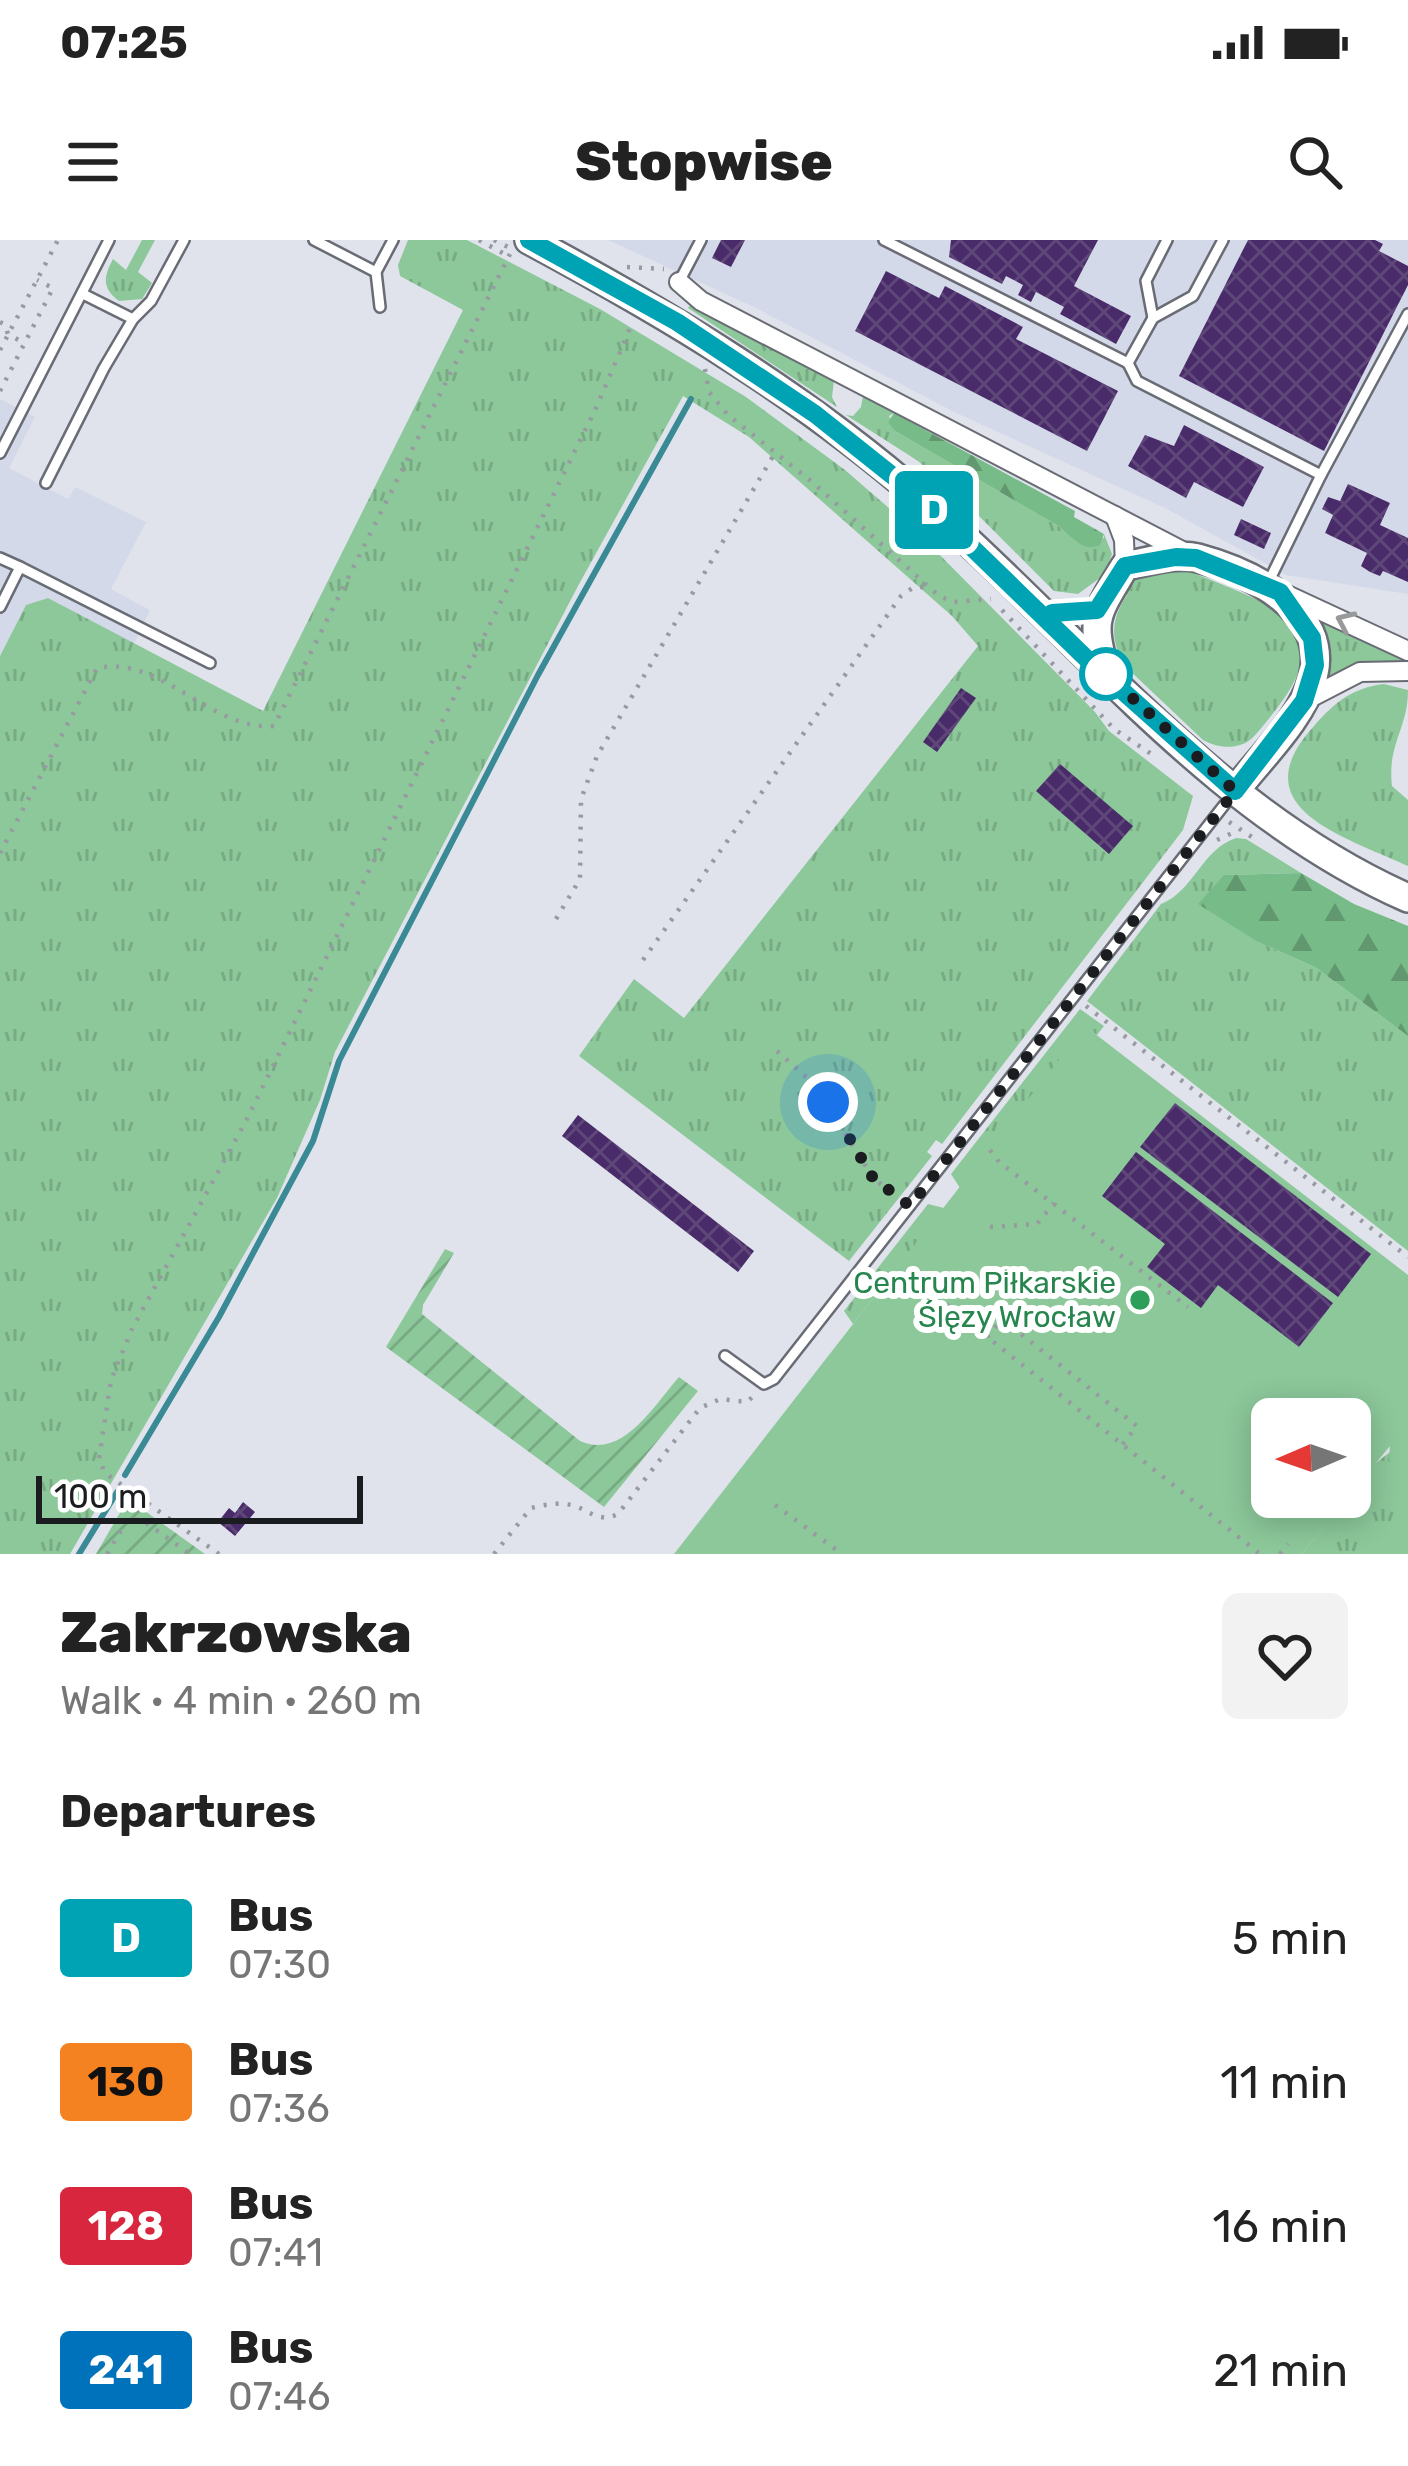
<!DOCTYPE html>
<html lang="en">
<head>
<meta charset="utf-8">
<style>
	:root { --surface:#fff; --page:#f2f2f2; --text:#222; --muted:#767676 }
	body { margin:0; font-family:Rubik,sans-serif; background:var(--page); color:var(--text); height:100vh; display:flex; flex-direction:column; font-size:45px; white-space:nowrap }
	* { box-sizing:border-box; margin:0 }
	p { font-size:39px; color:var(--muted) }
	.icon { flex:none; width:66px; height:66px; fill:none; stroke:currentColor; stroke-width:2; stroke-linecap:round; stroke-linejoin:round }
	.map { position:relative; height:1314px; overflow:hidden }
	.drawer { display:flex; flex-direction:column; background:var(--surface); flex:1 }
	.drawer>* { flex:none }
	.badge { padding:0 24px; border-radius:9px; font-size:42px; line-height:78px }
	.needle { width:78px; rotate:268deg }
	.controls { position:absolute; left:1251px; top:1158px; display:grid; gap:24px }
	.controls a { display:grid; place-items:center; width:120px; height:120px; border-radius:18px; background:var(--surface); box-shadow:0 6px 30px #0003; font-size:60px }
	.scale { position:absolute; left:36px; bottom:30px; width:327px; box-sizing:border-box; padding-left:12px; border:6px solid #1b1c1f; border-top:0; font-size:33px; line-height:42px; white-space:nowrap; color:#1b1c1f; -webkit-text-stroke:9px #fff; paint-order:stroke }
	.you { position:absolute; width:60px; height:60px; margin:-30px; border:9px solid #fff; border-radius:50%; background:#1a73e8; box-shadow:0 0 0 18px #1a73e833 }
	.map>.badge { position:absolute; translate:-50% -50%; box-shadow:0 0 0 6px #fff }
	h2 { padding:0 60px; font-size:45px; line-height:108px }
	.round { display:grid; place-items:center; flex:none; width:126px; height:126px; border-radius:18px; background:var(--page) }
	.head { display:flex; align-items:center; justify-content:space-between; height:204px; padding:0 60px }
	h1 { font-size:57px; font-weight:800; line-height:90px }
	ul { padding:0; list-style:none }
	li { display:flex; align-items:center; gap:36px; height:144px; padding:0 60px }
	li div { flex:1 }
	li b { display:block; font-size:45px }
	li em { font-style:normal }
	li .badge { min-width:132px; font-weight:700; text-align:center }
	.status { display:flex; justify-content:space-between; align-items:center; height:84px; padding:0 60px; background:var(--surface); direction:ltr }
	.status svg { height:33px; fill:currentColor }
	header { display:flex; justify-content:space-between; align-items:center; height:156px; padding:0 60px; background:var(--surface); font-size:54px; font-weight:800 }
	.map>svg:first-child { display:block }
	.built { fill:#d4d9e9 }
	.grass { fill:url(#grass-tufts) }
	.forest { fill:url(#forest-firs) }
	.garden { fill:url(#garden-furrows) }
	.pitch { fill:#8cc89a }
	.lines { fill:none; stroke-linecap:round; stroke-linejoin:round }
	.stream { stroke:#398a95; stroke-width:6 }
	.building { fill:url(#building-cross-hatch) }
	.lane-casing { stroke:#696c74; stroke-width:14 }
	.street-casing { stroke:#696c74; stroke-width:22 }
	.secondary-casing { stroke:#696c74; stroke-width:32 }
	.path { stroke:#989aa1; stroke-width:4.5; stroke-dasharray:3 9; stroke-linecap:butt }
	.lane { stroke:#fff; stroke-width:9 }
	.street { stroke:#fff; stroke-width:18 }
	.secondary { stroke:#fff; stroke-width:27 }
	.oneway { stroke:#98999a }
	.line-casing { stroke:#fff; stroke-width:27 }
	.line { stroke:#00a3b4; stroke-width:18 }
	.walk { stroke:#1b1c1f; stroke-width:12; stroke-dasharray:0 21.6 }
	.stop-dot { fill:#fff; stroke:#00a3b4; stroke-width:6 }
	.leisure-dot { fill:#2e9e5b; stroke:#fff; stroke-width:4.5 }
	.labels { text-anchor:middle; stroke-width:12; stroke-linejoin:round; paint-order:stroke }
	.leisure-label { font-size:30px; fill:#27864d; stroke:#fff; text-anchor:end }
</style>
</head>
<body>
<div class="status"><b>07:25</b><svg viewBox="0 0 49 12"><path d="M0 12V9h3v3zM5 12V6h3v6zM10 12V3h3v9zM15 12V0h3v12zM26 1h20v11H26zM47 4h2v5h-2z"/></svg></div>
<header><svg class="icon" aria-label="menu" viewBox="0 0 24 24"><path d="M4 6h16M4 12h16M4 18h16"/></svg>Stopwise<svg class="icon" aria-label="search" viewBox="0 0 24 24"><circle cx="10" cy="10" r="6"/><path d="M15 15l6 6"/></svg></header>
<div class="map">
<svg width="1408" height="1314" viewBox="0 0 1408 1314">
	<defs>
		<pattern id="grass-tufts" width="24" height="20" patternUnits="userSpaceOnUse" patternTransform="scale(3)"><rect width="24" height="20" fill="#8cc89a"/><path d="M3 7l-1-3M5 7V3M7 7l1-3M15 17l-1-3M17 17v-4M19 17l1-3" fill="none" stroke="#78ab84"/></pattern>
		<pattern id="forest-firs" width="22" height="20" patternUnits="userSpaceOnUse" patternTransform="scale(3)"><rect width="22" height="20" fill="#77bc88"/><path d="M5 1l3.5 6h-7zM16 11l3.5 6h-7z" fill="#61986f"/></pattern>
		<pattern id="garden-furrows" width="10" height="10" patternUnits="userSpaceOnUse" patternTransform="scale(3)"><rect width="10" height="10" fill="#8cc89a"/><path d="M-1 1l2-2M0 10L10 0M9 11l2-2" fill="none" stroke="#78ab84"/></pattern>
		<pattern id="building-cross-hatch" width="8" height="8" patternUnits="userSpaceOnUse" patternTransform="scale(3)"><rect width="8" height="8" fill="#482b68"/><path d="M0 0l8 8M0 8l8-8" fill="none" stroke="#5f4879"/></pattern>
	</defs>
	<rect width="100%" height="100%" fill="#e0e3ec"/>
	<g class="built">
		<path d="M 608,0 L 1408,0 L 1408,354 L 1286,335 L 1165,268 L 954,172 L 754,67 Z"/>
		<path d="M 0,159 L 35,177 L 9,228 L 68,259 L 75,247 L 146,282 L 111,349 L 150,370 L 134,404 L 47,358 L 26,365 L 0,416 Z"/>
	</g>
	<g class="grass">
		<path d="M 142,0 L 155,0 L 138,32 L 152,43 L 142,59 L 119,61 C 101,48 104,36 113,19 L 126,30 Z"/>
		<path d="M 408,0 L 467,0 L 600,69 L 746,157 L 845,230 L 920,295 L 1095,472 L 1109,491 L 1193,556 L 1183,590 L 942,904 L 936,900 L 927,912 L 932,916 L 849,1021 L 579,816 L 634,739 L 684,778 L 978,406 L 952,376 L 749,197 L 683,156 L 578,346 L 335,812 L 320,860 L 277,958 L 70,1314 L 0,1314 L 0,416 L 26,365 L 48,358 L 263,471 L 463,70 L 400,36 L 398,25 Z"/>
		<path d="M 691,64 L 834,140 L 832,157 L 837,167 L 688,68 Z"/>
		<path d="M 863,156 L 894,173 L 889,176 L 895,191 L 1060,287 L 1077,302 L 1104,298 L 1104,294 L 1112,314 L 1104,335 L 1078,354 L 1054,351 L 964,261 L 918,221 L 846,175 L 853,176 L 861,167 Z"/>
		<path d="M 1180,327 C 1206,339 1262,358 1282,374 C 1324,409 1291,451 1267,481 C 1259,490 1252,502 1240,505 C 1227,509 1214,506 1203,500 L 1126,427 C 1110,402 1110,380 1127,355 L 1124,351 L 1134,337 Z"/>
		<path d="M 1310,372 L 1408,418 L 1408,422 L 1349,429 L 1322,442 Z"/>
		<path d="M 1384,444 L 1408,450 C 1408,489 1387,504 1392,546 L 1408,560 L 1408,626 C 1344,596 1239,568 1314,486 C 1335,462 1352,448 1384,444 Z"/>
		<path d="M 1236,598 L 1246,599 L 1301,633 L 1224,635 L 1258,702 L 1315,727 L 1408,796 L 1408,1011 L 1087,761 L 1161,664 C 1194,651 1202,609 1236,598 Z"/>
		<path d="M 1080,769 L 1104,786 L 1097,795 L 1085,787 L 960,948 L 951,934 Z"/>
		<path d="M 928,964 L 944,968 L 853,1084 L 844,1071 Z"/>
		<path d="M 1394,1209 L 1408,1221 L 1408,1314 L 1302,1314 L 1373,1225 Z"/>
	</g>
	<g class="forest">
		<path d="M 894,173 L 1075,271 L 1074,277 L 1104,294 L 1100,305 C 1084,313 1071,297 1060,287 L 895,191 L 888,182 Z"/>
		<path d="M 1301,633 L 1354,664 L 1408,686 L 1408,796 L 1315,727 L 1258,702 L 1198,664 L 1224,635 Z"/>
	</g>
	<g class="garden">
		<path d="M 445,1009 L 454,1013 L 423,1065 L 422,1074 L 580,1201 C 623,1220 654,1165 679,1137 L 698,1151 L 604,1267 L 386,1107 Z"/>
		<path d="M 128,1259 L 205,1314 L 96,1314 Z"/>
	</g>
	<path class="pitch" d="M 1085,786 L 1408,1035 L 1408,1236 L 1389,1220 L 1390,1206 L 1350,1254 L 1350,1179 L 1272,1179 L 1272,1257 L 1348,1257 L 1302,1314 L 674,1314 Z"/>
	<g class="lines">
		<g class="stream">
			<path d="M 125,1235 L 219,1077 L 313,901 L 339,821 L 538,435 L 691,159"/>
			<path d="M 79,1314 L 117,1252"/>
		</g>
	</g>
	<g class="building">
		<path d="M 721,0 L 745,0 L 731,27 L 712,18 Z"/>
		<path d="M 951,0 L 1098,0 L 1074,46 L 1131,76 L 1116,104 L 1060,74 L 1064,67 L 1036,52 L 1031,62 L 1018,55 L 1023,45 L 1006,36 L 1002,44 L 949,17 Z"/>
		<path d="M 1248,0 L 1375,0 L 1383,4 L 1379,11 L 1408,26 L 1408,45 L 1324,211 L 1179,136 Z"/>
		<path d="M 886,31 L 939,58 L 945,46 L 1023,87 L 1016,99 L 1118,151 L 1087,211 L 855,91 Z"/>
		<path d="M 1184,185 L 1264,227 L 1243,267 L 1194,242 L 1186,258 L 1128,226 L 1145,195 L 1174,206 Z"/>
		<path d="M 1348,244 L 1390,263 L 1380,285 L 1408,298 L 1408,342 L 1383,331 L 1380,336 L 1370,332 L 1361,326 L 1367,313 L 1325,293 L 1333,275 L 1322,269 L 1328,257 L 1340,261 Z"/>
		<path d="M 1241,279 L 1271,293 L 1264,309 L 1234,295 Z"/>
		<path d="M 961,448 L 976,458 L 937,512 L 923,502 Z"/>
		<path d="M 1060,524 L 1133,586 L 1109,614 L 1036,551 Z"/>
		<path d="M 1175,863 L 1371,1014 L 1338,1057 L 1140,907 Z"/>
		<path d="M 578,875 L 754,1011 L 738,1032 L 562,896 Z"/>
		<path d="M 1136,912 L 1333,1063 L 1299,1107 L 1218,1045 L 1201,1068 L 1147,1027 L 1165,1004 L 1102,956 Z"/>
		<path d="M 243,1262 L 255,1272 L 235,1296 L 218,1282 L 229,1268 L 235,1273 Z"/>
	</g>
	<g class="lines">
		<defs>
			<g id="lane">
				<path d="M 314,0 L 376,32"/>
				<path d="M 884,0 L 1128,123"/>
				<path d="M 1167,0 L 1146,41 L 1153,78 L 1128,123 L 1137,141 L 1321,235 L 1408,74"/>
				<path d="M 679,42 L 701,0"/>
				<path d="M 83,54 L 133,79"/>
				<path d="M 380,67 L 376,32 L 393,0"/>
				<path d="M 1153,78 L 1193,56 L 1223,0"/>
				<path d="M 0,213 L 109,0"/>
				<path d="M 46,243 L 104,128 L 133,79 L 151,61 L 184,0"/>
				<path d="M 0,318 L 20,327 L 0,367"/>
				<path d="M 20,327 L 210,423"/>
				<path d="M 1268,343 L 1321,235"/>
				<path d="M 725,1116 L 764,1144 L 774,1139 L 1232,555"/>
			</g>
			<g id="street">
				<path d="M 679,42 L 701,61 L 1186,313"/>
				<path d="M 1115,276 L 1124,300 L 1125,326"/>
				<path d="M 1287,355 L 1408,411"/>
				<path d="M 1304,461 L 1360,432 L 1408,431"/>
			</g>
			<g id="secondary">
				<path d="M 529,0 C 669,75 804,156 924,261 C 1081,398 1213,572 1408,658"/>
				<path d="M 1107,435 C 1088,379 1097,374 1125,326 C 1148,322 1175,312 1198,318 C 1250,332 1331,370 1313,438 C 1302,479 1261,517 1235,551"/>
			</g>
		</defs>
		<use href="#lane" class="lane-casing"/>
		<use href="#street" class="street-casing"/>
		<use href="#secondary" class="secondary-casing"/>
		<g class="path">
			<path d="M 479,0 L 508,16"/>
			<path d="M 494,0 L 508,7"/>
			<path d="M 627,27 L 664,29"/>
			<path d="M 0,82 L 5,85 L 8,94 L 24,103"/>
			<path d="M 0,110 L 58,0"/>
			<path d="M 705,129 L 709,152 L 728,175 L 811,241 L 939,356 L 954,362 L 991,359"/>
			<path d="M 0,151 L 53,48 L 37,40"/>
			<path d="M 1002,370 L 1114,489 L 1153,515"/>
			<path d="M 1229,582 L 1255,599"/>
			<path d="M 1217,600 L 1239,590"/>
			<path d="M 0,613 L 97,428 C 162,415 210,491 274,486 L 510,14"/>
			<path d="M 556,679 L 580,639 L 581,559 L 597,516 L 776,211"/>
			<path d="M 643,720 L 901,356 L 914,347 L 928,347"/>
			<path d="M 1086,766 L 1408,1017"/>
			<path d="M 777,811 L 816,846 L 873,938 L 896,956"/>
			<path d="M 990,910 L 999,922 L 1188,1067"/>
			<path d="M 990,987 L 1037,984 L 1054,963"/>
			<path d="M 937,1057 L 1260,1314"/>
			<path d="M 987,1097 L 1002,1079 L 1137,1186 L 1122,1205"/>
			<path d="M 775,1265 L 842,1314"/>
			<path d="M 107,1314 L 128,1279 L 142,1280 L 190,1314"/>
			<path d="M 219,1314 L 105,1233 L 99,1219 L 111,1140 L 132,1089 L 247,879 L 597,166 L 631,86"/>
			<path d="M 494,1314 L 531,1268 C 543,1265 558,1262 571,1265 C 589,1269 598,1284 618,1274 L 700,1168 L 720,1159 L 747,1162 L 757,1153"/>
			<path d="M 1280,1314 L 1288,1304"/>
		</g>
		<use href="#lane" class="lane"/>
		<use href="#street" class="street"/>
		<use href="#secondary" class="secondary"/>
	</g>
	<defs><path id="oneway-chevron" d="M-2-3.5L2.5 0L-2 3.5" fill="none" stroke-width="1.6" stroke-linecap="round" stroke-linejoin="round" transform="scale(3)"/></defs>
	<use class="oneway" href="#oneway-chevron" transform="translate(1345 381) rotate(-156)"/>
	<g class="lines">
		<defs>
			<path id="line" d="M 529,0 L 677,82 L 815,174 L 923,260 L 1090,422 L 1235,551 L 1304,461 L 1315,425 L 1312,398 L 1280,352 L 1196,318 L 1176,317 L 1125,326 L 1097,370 L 1052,373"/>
		</defs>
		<use href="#line" class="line-casing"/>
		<use href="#line" class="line"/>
		<path class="walk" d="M 828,862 L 873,938 L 910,966 L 1235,551 L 1106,434"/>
	</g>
	<circle class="stop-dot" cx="1106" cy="434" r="24"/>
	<circle class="leisure-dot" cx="1140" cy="1060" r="12"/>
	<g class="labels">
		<g class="leisure-label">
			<text x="1116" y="1053">Centrum Piłkarskie<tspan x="1116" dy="34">Ślęzy Wrocław</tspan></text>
		</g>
	</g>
</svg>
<div class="controls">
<a><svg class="needle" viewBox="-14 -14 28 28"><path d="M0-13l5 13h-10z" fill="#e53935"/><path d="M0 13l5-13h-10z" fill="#767676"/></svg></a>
</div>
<div class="scale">100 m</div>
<div class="you" style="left:828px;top:862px"></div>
<b class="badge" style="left:934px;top:270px;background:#00a3b4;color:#fff">D</b>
</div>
<section class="drawer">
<div class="head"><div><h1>Zakrzowska</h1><p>Walk · 4 min · 260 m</p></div><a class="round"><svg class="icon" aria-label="heart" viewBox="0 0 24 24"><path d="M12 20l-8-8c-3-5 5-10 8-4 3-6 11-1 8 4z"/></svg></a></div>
<h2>Departures</h2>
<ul>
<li><span class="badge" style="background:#00a3b4;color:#fff">D</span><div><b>Bus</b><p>07:30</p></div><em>5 min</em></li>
<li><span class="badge" style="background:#f58220;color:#111">130</span><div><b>Bus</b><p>07:36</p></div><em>11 min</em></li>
<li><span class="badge" style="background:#d7263d;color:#fff">128</span><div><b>Bus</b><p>07:41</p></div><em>16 min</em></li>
<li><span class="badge" style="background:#0072bc;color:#fff">241</span><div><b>Bus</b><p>07:46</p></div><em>21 min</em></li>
</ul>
</section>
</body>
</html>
